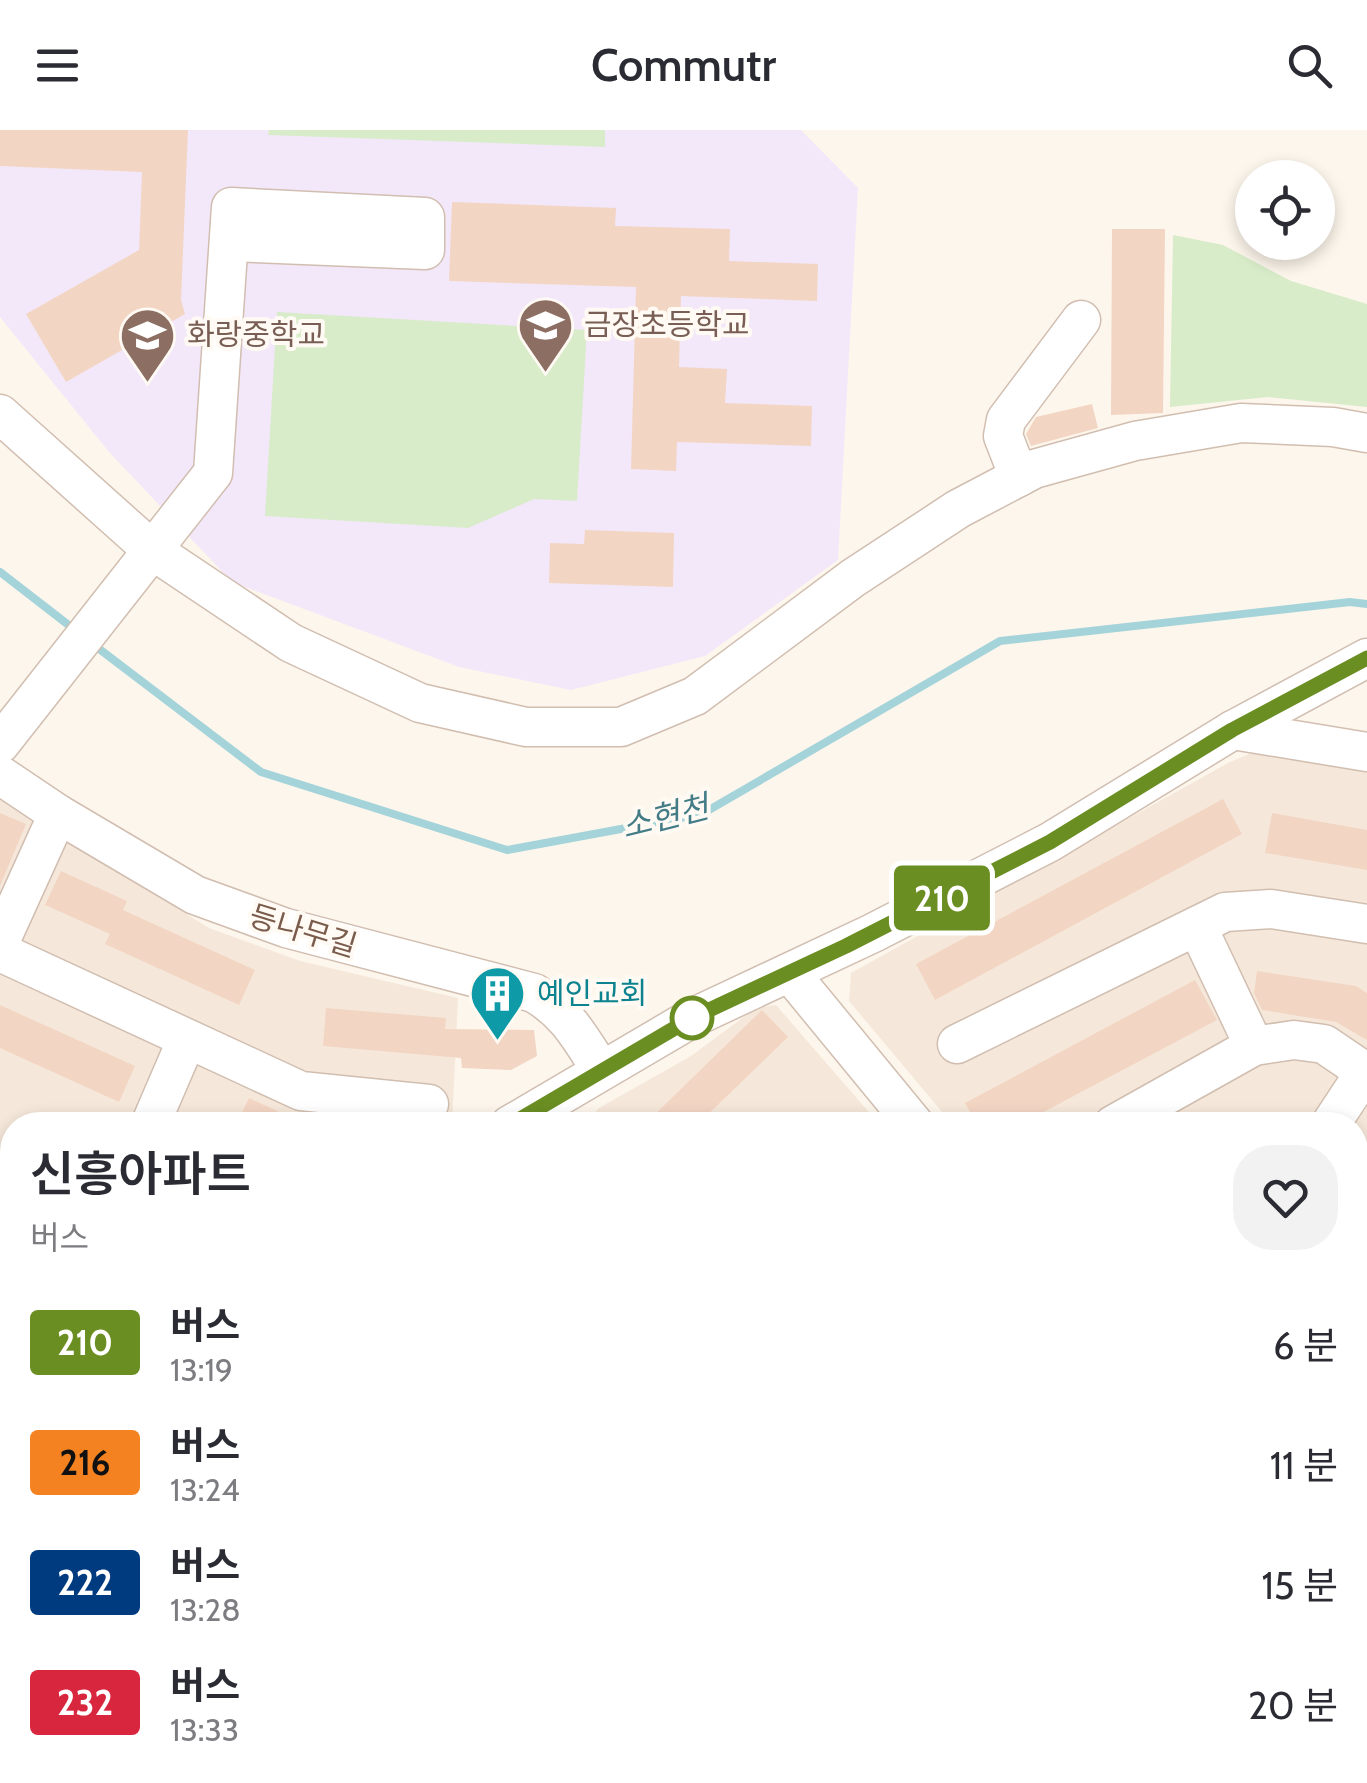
<!DOCTYPE html>
<html lang="ko">
<head>
<meta charset="utf-8">
<style>
	:root { --surface:#fff; --page:#f2f2f3; --text:#2b2b33; --muted:#7c7c81 }
	body { margin:0; font-family:Cabin,"Noto Sans KR",sans-serif; background:var(--page); color:var(--text); height:100vh; display:flex; flex-direction:column; font-size:38px; white-space:nowrap }
	* { box-sizing:border-box; margin:0 }
	p { font-size:32px; color:var(--muted) }
	.icon { flex:none; width:55px; height:55px; fill:none; stroke:currentColor; stroke-width:2; stroke-linecap:round; stroke-linejoin:round }
	.map { position:relative; flex:1; overflow:hidden }
	.drawer { position:absolute; left:0px; top:982px; width:1368px; height:672px; display:flex; flex-direction:column; background:var(--surface); border-radius:40px 40px 0 0; box-shadow:0 5px 15px #0003 }
	.drawer>* { flex:none }
	.badge { padding:0 20px; border-radius:8px; font-size:35px; line-height:65px }
	.fabs { position:absolute; left:1235px; top:30px; display:grid; gap:20px }
	.fabs a { display:grid; place-items:center; width:100px; height:100px; border-radius:50%; background:var(--surface); box-shadow:0 5px 15px #0003; font-size:50px }
	.map>.badge { position:absolute; translate:-50% -50%; box-shadow:0 0 0 5px #fff }
	.round { display:grid; place-items:center; flex:none; width:105px; height:105px; border-radius:40px; background:var(--page) }
	.summary { display:flex; align-items:center; justify-content:space-between; height:170px; padding:0 30px }
	h1 { font-size:48px; font-weight:600; line-height:75px }
	ul { padding:0; list-style:none }
	li { display:flex; align-items:center; gap:30px; height:120px; padding:0 30px }
	li div { flex:1 }
	li b { display:block; font-size:38px }
	li em { font-style:normal }
	li .badge { min-width:110px; font-weight:700; text-align:center }
	header { display:flex; justify-content:space-between; align-items:center; height:130px; padding:0 30px; background:var(--surface); font-size:45px; font-weight:600 }
	.map>svg:first-child { display:block }
	.residential { fill:#f5e8da }
	.education { fill:#f3e8fa }
	.green { fill:#d8ecc9 }
	.water { fill:#bfe3e8; stroke:#a5d3da; stroke-width:2.5 }
	.lines { fill:none; stroke-linecap:round; stroke-linejoin:round }
	.stream { stroke:#a5d3da; stroke-width:8 }
	.building { fill:#f3d5c3 }
	.minor-casing { stroke:#d1beb0; stroke-width:41 }
	.minor { stroke:#fff; stroke-width:38 }
	.line-casing { stroke:#fff; stroke-width:22 }
	.line { stroke:#6b8e23; stroke-width:15 }
	.stop-dot { fill:#fff; stroke:#6b8e23; stroke-width:5 }
	.labels { text-anchor:middle; stroke-width:8; stroke-linejoin:round; paint-order:stroke }
	.education-label { font-size:30px; fill:#785e54; stroke:#fffaf3; text-anchor:start }
	.street-label { font-size:30px; fill:#7a5c4d; stroke:#fffaf3 }
	.culture-label { font-size:30px; fill:#0d838f; stroke:#fffaf3; text-anchor:start }
	.water-label { font-size:32px; font-style:italic; fill:#437c86; stroke:#fffaf3 }
</style>
</head>
<body>
<header><svg class="icon" aria-label="menu" viewBox="0 0 24 24"><path d="M4 6h16M4 12h16M4 18h16"/></svg>Commutr<svg class="icon" aria-label="search" viewBox="0 0 24 24"><circle cx="10" cy="10" r="6"/><path d="M15 15l6 6"/></svg></header>
<div class="map">
<svg width="1367" height="1653" viewBox="0 0 1367 1653">
	<rect width="100%" height="100%" fill="#fdf6ec"/>
	<g class="residential">
		<path d="M 1256,621 L 1367,641 L 1367,1368 L 1355,1382 L 1355,995 L 953,995 L 849,871 L 851,843 L 1228,633 Z"/>
		<path d="M 0,668 L 209,798 L 300,831 L 458,868 L 452,995 L 12,995 L 12,1161 L 0,1160 Z"/>
		<path d="M 776,875 L 880,995 L 591,995 L 587,991 L 599,978 L 691,926 L 756,878 Z"/>
		<path d="M 993,1642 L 1009,1653 L 177,1653 L 161,1643 Z"/>
	</g>
	<g class="education">
		<path d="M 0,0 L 801,0 L 858,58 L 838,430 L 705,526 L 571,560 L 459,537 L 232,452 L 109,322 L 0,187 Z"/>
		<path d="M 0,1628 L 12,1630 L 12,1642 L 96,1643 L 112,1653 L 0,1653 Z"/>
	</g>
	<g class="green">
		<path d="M 269,0 L 605,0 L 605,17 L 268,5 Z"/>
		<path d="M 1173,105 L 1223,115 L 1291,151 L 1367,174 L 1367,277 L 1268,267 L 1170,277 Z"/>
		<path d="M 277,182 L 587,200 L 577,371 L 534,369 L 468,398 L 265,386 Z"/>
	</g>
	<path class="water" d="M 1367,1598 L 1367,1653 L 1304,1653 L 1316,1643 L 1355,1642 L 1355,1608 Z"/>
	<g class="lines">
		<g class="stream">
			<path d="M 0,442 L 75,500"/>
			<path d="M 94,515 L 261,642 L 507,720 L 702,684 L 1000,511 L 1350,472 L 1367,474"/>
		</g>
	</g>
	<g class="building">
		<path d="M 0,0 L 188,0 L 181,170 L 185,184 L 66,252 L 26,184 L 139,120 L 142,42 L 0,36 Z"/>
		<path d="M 452,72 L 616,78 L 615,96 L 730,99 L 729,131 L 818,134 L 817,171 L 681,166 L 679,237 L 727,239 L 725,273 L 812,276 L 811,316 L 677,312 L 676,341 L 631,339 L 636,157 L 449,151 Z"/>
		<path d="M 1112,99 L 1165,99 L 1163,283 L 1111,285 Z"/>
		<path d="M 1092,274 L 1098,298 L 1031,316 L 1026,304 L 1036,287 Z"/>
		<path d="M 585,400 L 674,403 L 673,457 L 549,453 L 550,413 L 584,414 Z"/>
		<path d="M 1223,669 L 1242,704 L 935,870 L 916,834 Z"/>
		<path d="M 0,683 L 26,694 L 0,756 Z"/>
		<path d="M 1272,683 L 1367,700 L 1367,740 L 1265,723 Z"/>
		<path d="M 61,741 L 127,771 L 123,780 L 255,840 L 239,875 L 105,814 L 110,804 L 45,775 Z"/>
		<path d="M 1257,841 L 1356,856 L 1367,863 L 1367,910 L 1336,892 L 1262,880 L 1254,863 Z"/>
		<path d="M 1195,850 L 1217,890 L 1019,995 L 977,995 L 965,973 Z"/>
		<path d="M 0,875 L 135,936 L 119,972 L 0,918 Z"/>
		<path d="M 326,878 L 446,888 L 445,899 L 534,900 L 537,926 L 511,940 L 462,938 L 461,928 L 323,916 Z"/>
		<path d="M 762,880 L 788,907 L 697,995 L 644,995 Z"/>
		<path d="M 249,968 L 307,995 L 236,995 Z"/>
	</g>
	<g class="lines">
		<defs>
			<g id="minor">
				<path d="M 0,284 L 152,420 L 291,513 L 420,573 L 526,597 L 621,597 L 695,566 L 853,448 L 958,379 L 1034,339 L 1135,311 L 1241,293 L 1333,297 L 1367,303"/>
				<path d="M 1019,347 L 1003,306 L 1006,290 L 1081,190"/>
				<path d="M 1233,600 L 1367,622"/>
				<path d="M 0,614 L 213,343 L 231,77 L 425,87 L 425,120 L 229,112"/>
				<path d="M 0,645 L 58,684 L 195,765 L 286,798 L 534,863 C 568,883 580,908 601,940"/>
				<path d="M 1197,796 L 1254,916"/>
				<path d="M 0,812 L 58,684"/>
				<path d="M 0,822 L 301,961 L 429,974"/>
				<path d="M 790,843 L 915,995"/>
				<path d="M 957,914 L 1225,782 L 1271,779 L 1367,794"/>
				<path d="M 150,995 L 187,909"/>
				<path d="M 510,995 L 692,888 L 873,803 L 1050,712 L 1233,600 L 1367,528"/>
				<path d="M 1113,995 L 1254,916 L 1294,910 L 1324,914 L 1355,935 L 1359,951 L 1330,995"/>
				<path d="M 0,1188 L 12,1189"/>
				<path d="M 1355,1207 L 1367,1190"/>
				<path d="M 0,1343 L 12,1322"/>
				<path d="M 1355,1410 L 1367,1397"/>
				<path d="M 0,1603 L 12,1606"/>
				<path d="M 139,1642 L 154,1653"/>
				<path d="M 423,1642 L 420,1647 L 428,1653"/>
				<path d="M 942,1642 L 958,1653"/>
				<path d="M 318,1653 L 325,1642"/>
				<path d="M 498,1653 L 506,1642"/>
				<path d="M 679,1653 L 686,1642"/>
				<path d="M 743,1653 L 750,1642"/>
			</g>
		</defs>
		<use href="#minor" class="minor-casing"/>
		<use href="#minor" class="minor"/>
	</g>
	<g class="lines">
		<defs>
			<path id="line" d="M 510,995 L 692,888 L 846,816 L 1050,712 L 1232,600 L 1367,528"/>
		</defs>
		<use href="#line" class="line-casing"/>
		<use href="#line" class="line"/>
	</g>
	<defs>
		<symbol id="school-pin" viewBox="-11 -11 22 30"><path d="M0 17L-7.5 6A9.5 9.5 0 1 1 7.5 6Z" fill="#8d6e63" stroke="#fffaf3"/><path d="M0-5L7-2L0 1L-7-2ZM-4 1L0 2.5L4 1V4Q0 6-4 4Z" fill="#fff"/></symbol>
		<symbol id="building-pin" viewBox="-11 -11 22 30"><path d="M0 17L-7.5 6A9.5 9.5 0 1 1 7.5 6Z" fill="#0f9aa8" stroke="#fffaf3"/><path d="M-4-6H4V6H1V3H-1V6H-4ZM-2.5-4.3h1.7v1.8h-1.7ZM.8-4.3h1.7v1.8H.8ZM-2.5-1h1.7V.8h-1.7ZM.8-1h1.7V.8H.8Z" fill="#fff"/></symbol>
	</defs>
	<g fill-rule="evenodd">
		<use href="#school-pin" x="514" y="164" width="63" height="86"/>
		<use href="#school-pin" x="116" y="174" width="63" height="86"/>
		<use href="#building-pin" x="466" y="832" width="63" height="86"/>
	</g>
	<circle class="stop-dot" cx="692" cy="888" r="20"/>
	<g class="labels">
		<g class="education-label">
			<text x="584" y="205">금장초등학교</text>
			<text x="187" y="215">화랑중학교</text>
		</g>
		<g class="street-label">
			<text transform="translate(303 801) rotate(17)" y="10">등나무길</text>
		</g>
		<g class="culture-label">
			<text x="537" y="874">예인교회</text>
		</g>
		<g class="water-label">
			<text transform="translate(665 687) rotate(-14)" y="11">소현천</text>
		</g>
	</g>
</svg>
<div class="fabs">
<a><svg class="icon" aria-label="locate" viewBox="0 0 24 24"><circle cx="12" cy="12" r="6"/><path d="M12 2v4M12 18v4M2 12h4M18 12h4"/></svg></a>
</div>
<b class="badge" style="left:942px;top:768px;background:#6b8e23;color:#fff">210</b>
<section class="drawer">
<div class="summary"><div><h1>신흥아파트</h1><p>버스</p></div><a class="round"><svg class="icon" aria-label="heart" viewBox="0 0 24 24"><path d="M12 20l-8-8c-3-5 5-10 8-4 3-6 11-1 8 4z"/></svg></a></div>
<ul>
<li><span class="badge" style="background:#6b8e23;color:#fff">210</span><div><b>버스</b><p>13:19</p></div><em>6 분</em></li>
<li><span class="badge" style="background:#f58220;color:#111">216</span><div><b>버스</b><p>13:24</p></div><em>11 분</em></li>
<li><span class="badge" style="background:#003b80;color:#fff">222</span><div><b>버스</b><p>13:28</p></div><em>15 분</em></li>
<li><span class="badge" style="background:#d7263d;color:#fff">232</span><div><b>버스</b><p>13:33</p></div><em>20 분</em></li>
</ul>
</section>
</div>
</body>
</html>
